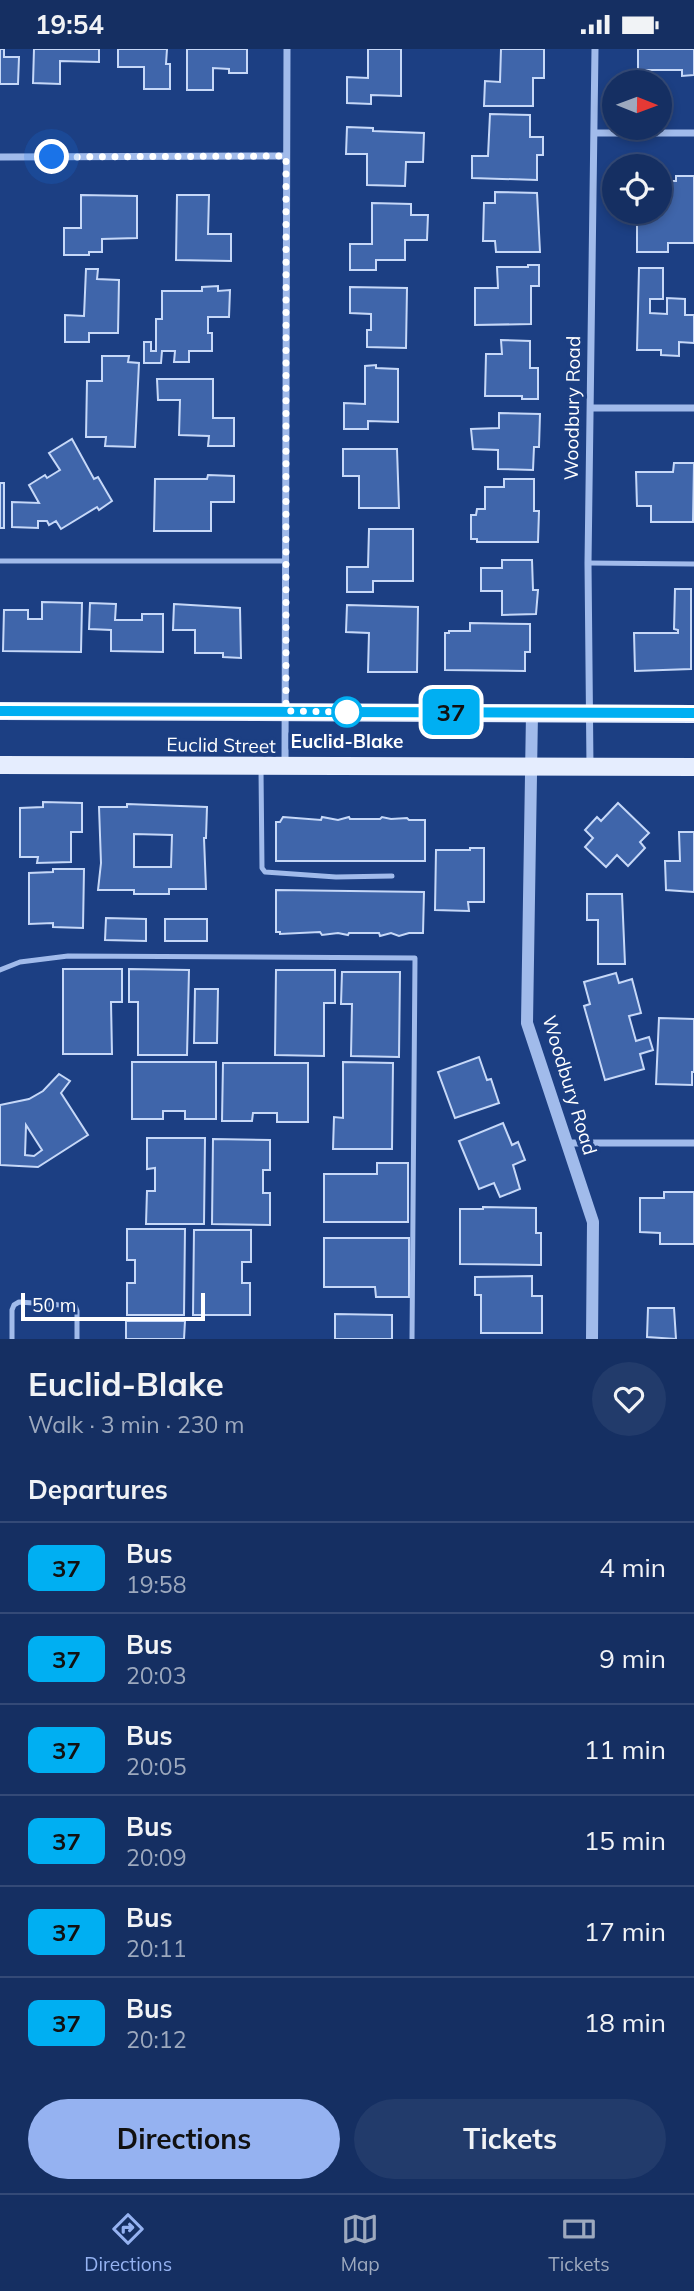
<!DOCTYPE html>
<html lang="en">
<head>
<meta charset="utf-8">
<style>
	:root { --surface:#152f62; --page:#223b6b; --text:#f1f3f6; --muted:#9da9be; --line:#344a77; --accent:#95b2f1 }
	body { margin:0; font-family:Mulish,sans-serif; background:var(--page); color:var(--text); height:100vh; display:flex; flex-direction:column; font-size:26px; white-space:nowrap }
	* { box-sizing:border-box; margin:0 }
	p { font-size:23px; color:var(--muted) }
	.icon { flex:none; width:38px; height:38px; fill:none; stroke:currentColor; stroke-width:2; stroke-linecap:round; stroke-linejoin:round }
	.map { position:relative; height:1290px; overflow:hidden }
	.drawer { display:flex; flex-direction:column; background:var(--surface); flex:1 }
	.drawer>* { flex:none }
	.badge { padding:0 14px; border-radius:10px; font-size:24px; line-height:46px }
	.needle { width:46px; rotate:91deg }
	.buttons { position:absolute; left:602px; top:21px; display:grid; gap:14px }
	.buttons a { display:grid; place-items:center; width:70px; height:70px; border-radius:50%; background:var(--surface); box-shadow:0 4px 10px #0003,0 0 0 2px var(--line); font-size:35px }
	.scale { position:absolute; left:21px; bottom:18px; width:184px; box-sizing:border-box; padding-left:7px; border:4px solid #fff; border-top:0; font-size:19px; line-height:24px; white-space:nowrap; color:#fff; -webkit-text-stroke:5px #1c3f83; paint-order:stroke }
	.you { position:absolute; width:35px; height:35px; margin:-18px; border:5px solid #fff; border-radius:50%; background:#1a73e8; box-shadow:0 0 0 10px #1a73e833 }
	.map>.badge { position:absolute; translate:-50% -50%; box-shadow:0 0 0 4px #fff }
	h2 { padding:0 28px; font-size:26px; line-height:63px }
	.round { display:grid; place-items:center; flex:none; width:74px; height:74px; border-radius:37px; background:var(--page) }
	.overview { display:flex; align-items:center; justify-content:space-between; height:119px; padding:0 28px }
	h1 { font-size:33px; font-weight:700; line-height:52px }
	.cta { display:flex; gap:14px; margin-top:auto; padding:14px 28px }
	.cta a { flex:1; height:80px; border-radius:42px; background:var(--accent); color:#111; font-size:28px; font-weight:700; line-height:80px; text-align:center }
	.cta a+a { background:var(--page); color:var(--text) }
	ul { padding:0; list-style:none }
	li { display:flex; align-items:center; gap:21px; height:91px; padding:0 28px; border-top:2px solid var(--line) }
	li div { flex:1 }
	li b { display:block; font-size:26px }
	li em { font-style:normal }
	li .badge { min-width:77px; font-weight:700; text-align:center }
	.status { display:flex; justify-content:space-between; align-items:center; height:49px; padding:0 35px; background:var(--surface); direction:ltr }
	.status svg { height:19px; fill:currentColor }
	.tab-bar { display:flex; justify-content:space-around; align-items:center; height:98px; border-top:2px solid var(--line); background:var(--surface); font-size:19px; color:var(--muted) }
	.tab-bar a { display:grid; justify-items:center; gap:4px }
	.tab-bar .on { color:var(--accent) }
	.map>svg:first-child { display:block }
	.building { fill:#3f65aa; stroke:#c6d8f8; stroke-width:2; fill-rule:evenodd }
	.lines { fill:none; stroke-linecap:round; stroke-linejoin:round }
	.service { stroke:#a1bbeb; stroke-width:5 }
	.minor { stroke:#a1bbeb; stroke-width:7 }
	.tertiary { stroke:#a1bbeb; stroke-width:12 }
	.primary { stroke:#e5edfe; stroke-width:18 }
	.line-casing { stroke:#fff; stroke-width:16 }
	.line { stroke:#00aff2; stroke-width:10 }
	.walk { stroke:#fff; stroke-width:7; stroke-dasharray:0 12.6 }
	.stop-dot { fill:#fff; stroke:#00aff2; stroke-width:3.5 }
	.labels { text-anchor:middle; stroke-width:7; stroke-linejoin:round; paint-order:stroke }
	.street-label { font-size:19px; fill:#fff; stroke:#1c3f83 }
	.stop-label { font-size:19px; font-weight:bold; fill:#fff; stroke:#1c3f83 }
</style>
</head>
<body>
<div class="status"><b>19:54</b><svg viewBox="0 0 49 12"><path d="M0 12V9h3v3zM5 12V6h3v6zM10 12V3h3v9zM15 12V0h3v12zM26 1h20v11H26zM47 4h2v5h-2z"/></svg></div>
<div class="map">
<svg width="694" height="1290" viewBox="0 0 694 1290">
	<rect width="100%" height="100%" fill="#1c3f83"/>
	<g class="building">
		<path d="M 0,0 L 4,0 L 4,8 L 19,8 L 18,35 L 0,35 Z"/>
		<path d="M 34,0 L 99,0 L 99,13 L 60,12 L 60,35 L 33,34 Z"/>
		<path d="M 118,0 L 167,0 L 166,15 L 170,15 L 170,40 L 144,40 L 144,18 L 118,18 Z"/>
		<path d="M 187,0 L 247,0 L 247,24 L 229,24 L 229,20 L 213,19 L 213,41 L 187,41 Z"/>
		<path d="M 368,0 L 401,0 L 401,47 L 371,46 L 371,55 L 347,54 L 347,28 L 368,29 Z"/>
		<path d="M 501,0 L 544,0 L 544,29 L 533,29 L 533,57 L 484,57 L 485,32 L 500,33 Z"/>
		<path d="M 638,0 L 694,0 L 694,26 L 682,27 L 682,21 L 638,21 Z"/>
		<path d="M 490,65 L 530,66 L 530,88 L 543,88 L 543,106 L 537,106 L 537,131 L 472,129 L 472,107 L 488,107 Z"/>
		<path d="M 347,78 L 373,79 L 373,82 L 424,84 L 423,113 L 406,113 L 405,137 L 367,136 L 367,105 L 346,105 Z"/>
		<path d="M 676,127 L 694,127 L 694,194 L 668,194 L 668,203 L 637,203 L 637,163 L 660,163 L 660,132 L 676,132 Z"/>
		<path d="M 495,143 L 537,144 L 540,203 L 496,203 L 495,192 L 483,192 L 484,154 L 495,154 Z"/>
		<path d="M 81,146 L 137,147 L 137,189 L 102,190 L 102,203 L 89,203 L 89,206 L 64,206 L 64,179 L 81,179 Z"/>
		<path d="M 177,146 L 209,146 L 208,185 L 231,185 L 231,212 L 176,211 Z"/>
		<path d="M 372,154 L 411,155 L 411,166 L 428,166 L 427,191 L 405,191 L 405,211 L 376,211 L 376,221 L 350,221 L 350,195 L 372,195 Z"/>
		<path d="M 528,216 L 539,216 L 539,237 L 531,237 L 531,275 L 475,276 L 475,239 L 498,239 L 497,218 L 528,218 Z"/>
		<path d="M 639,219 L 663,219 L 663,250 L 650,250 L 650,264 L 667,265 L 667,249 L 685,250 L 685,266 L 694,266 L 694,294 L 679,293 L 679,307 L 661,306 L 661,301 L 637,301 Z"/>
		<path d="M 86,220 L 98,220 L 97,230 L 119,231 L 118,284 L 89,284 L 89,293 L 65,293 L 65,266 L 84,267 Z"/>
		<path d="M 218,237 L 218,242 L 230,241 L 229,268 L 208,268 L 208,284 L 212,284 L 212,302 L 189,302 L 189,313 L 174,313 L 175,302 L 162,302 L 161,314 L 144,314 L 144,293 L 151,293 L 151,302 L 156,302 L 156,270 L 162,270 L 162,242 L 202,242 L 202,238 Z"/>
		<path d="M 350,238 L 407,239 L 406,299 L 367,298 L 367,281 L 371,281 L 371,265 L 350,264 Z"/>
		<path d="M 501,291 L 530,292 L 530,319 L 538,319 L 538,350 L 522,350 L 522,347 L 485,347 L 486,305 L 502,305 Z"/>
		<path d="M 102,307 L 129,307 L 128,313 L 139,314 L 135,398 L 105,397 L 106,388 L 86,388 L 87,332 L 102,332 Z"/>
		<path d="M 376,316 L 376,319 L 398,320 L 398,373 L 368,372 L 368,380 L 344,380 L 344,354 L 365,355 L 365,317 Z"/>
		<path d="M 157,330 L 213,330 L 213,369 L 234,369 L 234,397 L 208,397 L 209,387 L 179,386 L 180,351 L 158,351 Z"/>
		<path d="M 499,364 L 540,365 L 539,398 L 534,398 L 533,421 L 498,420 L 498,401 L 473,400 L 471,380 L 499,379 Z"/>
		<path d="M 72,390 L 94,430 L 98,428 L 112,452 L 99,461 L 97,458 L 61,480 L 56,472 L 49,476 L 47,472 L 38,472 L 38,479 L 12,478 L 12,453 L 39,454 L 29,436 L 45,426 L 47,429 L 60,421 L 49,404 Z"/>
		<path d="M 343,400 L 397,400 L 399,459 L 359,459 L 359,427 L 343,427 Z"/>
		<path d="M 674,414 L 694,414 L 693,473 L 651,473 L 651,457 L 637,457 L 636,423 L 673,423 Z"/>
		<path d="M 208,426 L 234,427 L 234,453 L 211,453 L 211,482 L 154,482 L 155,430 L 207,430 Z"/>
		<path d="M 504,430 L 534,430 L 534,462 L 539,462 L 538,493 L 477,493 L 477,490 L 471,490 L 471,466 L 476,466 L 477,460 L 485,460 L 485,438 L 504,438 Z"/>
		<rect x="0" y="434" width="4" height="45"/>
		<path d="M 369,480 L 413,480 L 413,532 L 373,532 L 373,543 L 347,543 L 347,518 L 368,518 Z"/>
		<path d="M 502,511 L 532,511 L 533,541 L 538,541 L 536,565 L 502,566 L 502,542 L 481,542 L 481,519 L 502,519 Z"/>
		<path d="M 675,540 L 691,540 L 691,620 L 635,622 L 634,584 L 678,584 L 678,581 L 674,580 Z"/>
		<path d="M 42,553 L 82,554 L 81,603 L 3,602 L 4,561 L 28,561 L 28,570 L 42,570 Z"/>
		<path d="M 90,554 L 116,555 L 115,571 L 142,571 L 142,565 L 163,565 L 163,603 L 111,602 L 111,581 L 89,580 Z"/>
		<path d="M 174,555 L 240,559 L 241,609 L 223,608 L 223,604 L 195,604 L 195,581 L 173,581 Z"/>
		<path d="M 347,556 L 418,558 L 417,623 L 368,623 L 369,584 L 346,583 Z"/>
		<path d="M 470,574 L 530,575 L 530,603 L 525,603 L 525,622 L 445,621 L 445,584 L 449,584 L 449,582 L 470,582 Z"/>
		<path d="M 43,753 L 82,754 L 82,783 L 71,783 L 71,813 L 37,814 L 38,808 L 20,808 L 20,759 L 43,758 Z"/>
		<path d="M 618,754 L 649,784 L 640,793 L 645,799 L 628,817 L 617,806 L 606,818 L 585,798 L 593,789 L 585,781 L 597,768 L 601,772 Z"/>
		<path d="M 127,755 L 207,758 L 206,789 L 204,789 L 206,840 L 169,840 L 169,845 L 134,845 L 134,841 L 98,841 L 101,814 L 99,758 L 127,758 ZM 134,785 L 172,786 L 171,818 L 134,818 Z"/>
		<path d="M 283,768 L 321,771 L 322,768 L 338,771 L 349,768 L 350,770 L 380,770 L 382,768 L 391,770 L 407,769 L 409,771 L 425,771 L 425,812 L 276,812 L 276,773 L 280,773 Z"/>
		<path d="M 679,783 L 694,783 L 694,843 L 666,841 L 665,812 L 680,812 Z"/>
		<path d="M 470,799 L 484,799 L 484,853 L 468,853 L 469,862 L 435,861 L 436,801 L 470,801 Z"/>
		<path d="M 53,820 L 84,820 L 83,879 L 53,878 L 53,874 L 29,875 L 29,824 L 53,823 Z"/>
		<path d="M 276,841 L 424,843 L 423,884 L 409,884 L 399,887 L 391,884 L 380,887 L 379,884 L 349,884 L 348,886 L 338,884 L 322,886 L 320,883 L 280,885 L 280,883 L 276,883 Z"/>
		<path d="M 587,845 L 622,845 L 625,915 L 598,915 L 598,871 L 587,871 Z"/>
		<path d="M 106,869 L 146,870 L 146,892 L 105,891 Z"/>
		<rect x="165" y="870" width="42" height="22"/>
		<path d="M 63,920 L 122,920 L 122,953 L 111,953 L 112,1005 L 63,1005 Z"/>
		<path d="M 129,920 L 189,921 L 187,1006 L 138,1006 L 138,953 L 129,953 Z"/>
		<path d="M 276,921 L 335,921 L 335,954 L 324,954 L 324,1007 L 275,1006 Z"/>
		<path d="M 342,923 L 400,923 L 399,1008 L 351,1007 L 352,955 L 341,955 Z"/>
		<path d="M 616,924 L 619,934 L 632,930 L 641,964 L 629,967 L 636,992 L 649,988 L 653,1001 L 640,1005 L 644,1020 L 605,1031 L 584,957 L 590,955 L 584,933 Z"/>
		<path d="M 195,940 L 218,940 L 217,994 L 194,994 Z"/>
		<path d="M 659,969 L 694,970 L 694,1023 L 692,1023 L 692,1036 L 656,1035 Z"/>
		<path d="M 479,1008 L 487,1031 L 491,1030 L 499,1054 L 455,1069 L 438,1023 Z"/>
		<path d="M 132,1013 L 216,1013 L 216,1070 L 185,1070 L 185,1062 L 163,1062 L 163,1070 L 132,1070 Z"/>
		<path d="M 343,1013 L 393,1014 L 392,1100 L 333,1100 L 334,1068 L 343,1069 Z"/>
		<path d="M 223,1014 L 308,1014 L 308,1073 L 277,1073 L 277,1064 L 253,1064 L 252,1072 L 222,1072 Z"/>
		<path d="M 59,1025 L 70,1032 L 61,1044 L 88,1086 L 38,1118 L 0,1116 L 0,1056 L 29,1050 L 43,1042 ZM 26,1076 L 42,1101 L 34,1107 L 25,1106 Z"/>
		<path d="M 503,1074 L 512,1096 L 518,1093 L 525,1111 L 513,1116 L 520,1140 L 500,1148 L 494,1134 L 479,1140 L 459,1092 Z"/>
		<path d="M 147,1089 L 205,1089 L 204,1175 L 146,1175 L 147,1142 L 155,1142 L 155,1119 L 147,1120 Z"/>
		<path d="M 213,1090 L 270,1091 L 270,1121 L 263,1121 L 263,1144 L 270,1144 L 270,1176 L 212,1175 Z"/>
		<path d="M 377,1114 L 408,1114 L 408,1173 L 324,1173 L 324,1125 L 377,1125 Z"/>
		<path d="M 664,1143 L 694,1143 L 694,1195 L 660,1195 L 660,1184 L 640,1183 L 640,1149 L 664,1149 Z"/>
		<path d="M 483,1158 L 536,1159 L 536,1184 L 541,1184 L 541,1216 L 460,1215 L 460,1160 L 483,1160 Z"/>
		<path d="M 127,1180 L 185,1180 L 184,1266 L 127,1266 L 127,1234 L 135,1234 L 135,1211 L 127,1211 Z"/>
		<path d="M 194,1181 L 251,1181 L 251,1213 L 242,1213 L 242,1234 L 250,1234 L 250,1266 L 193,1266 Z"/>
		<path d="M 324,1189 L 409,1189 L 409,1248 L 376,1248 L 375,1238 L 324,1238 Z"/>
		<path d="M 532,1227 L 532,1247 L 542,1247 L 542,1284 L 481,1284 L 481,1246 L 475,1246 L 475,1228 Z"/>
		<path d="M 648,1259 L 674,1259 L 676,1290 L 647,1288 Z"/>
		<path d="M 335,1265 L 392,1266 L 392,1290 L 335,1290 Z"/>
		<path d="M 126,1272 L 185,1272 L 184,1290 L 126,1290 Z"/>
	</g>
	<g class="lines">
		<g class="service">
			<path d="M 0,512 L 286,512"/>
			<path d="M 588,514 L 694,515"/>
			<path d="M 261,721 L 262,819 L 265,823 L 336,828 L 392,827"/>
			<path d="M 0,921 L 20,913 L 68,907 L 415,909 L 412,1290"/>
			<path d="M 12,1290 L 12,1261 L 14,1256 L 19,1253 L 75,1257 L 77,1262 L 77,1290"/>
		</g>
		<g class="minor">
			<path d="M 595,84 L 694,84"/>
			<path d="M 0,108 L 286,107"/>
			<path d="M 591,359 L 694,359"/>
			<path d="M 285,717 L 287,0"/>
			<path d="M 590,717 L 588,514 L 595,0"/>
			<path d="M 567,1094 L 694,1094"/>
		</g>
		<path class="tertiary" d="M 532,664 L 527,974 L 593,1173 L 592,1290"/>
		<g class="primary">
			<path d="M 0,662 L 694,665"/>
			<path d="M 0,716 L 694,718"/>
		</g>
	</g>
	<g class="lines">
		<defs>
			<path id="line" d="M 0,662 L 694,664"/>
		</defs>
		<use href="#line" class="line-casing"/>
		<use href="#line" class="line"/>
		<path class="walk" d="M 52,108 L 286,107 L 286,662 L 347,663"/>
	</g>
	<circle class="stop-dot" cx="347" cy="663" r="14"/>
	<g class="labels">
		<g class="street-label">
			<text transform="translate(572 359) rotate(-89)" y="7">Woodbury Road</text>
			<text transform="translate(221 696) rotate(1)" y="7">Euclid Street</text>
			<text transform="translate(570 1036) rotate(73)" y="7">Woodbury Road</text>
		</g>
		<g class="stop-label">
			<text x="347" y="699">Euclid-Blake</text>
		</g>
	</g>
</svg>
<div class="buttons">
<a><svg class="needle" viewBox="-14 -14 28 28"><path d="M0-13l5 13h-10z" fill="#e53935"/><path d="M0 13l5-13h-10z" fill="#9da9be"/></svg></a>
<a><svg class="icon" aria-label="locate" viewBox="0 0 24 24"><circle cx="12" cy="12" r="6"/><path d="M12 2v4M12 18v4M2 12h4M18 12h4"/></svg></a>
</div>
<div class="scale">50 m</div>
<div class="you" style="left:52px;top:108px"></div>
<b class="badge" style="left:451px;top:663px;background:#00aff2;color:#111">37</b>
</div>
<section class="drawer">
<div class="overview"><div><h1>Euclid-Blake</h1><p>Walk · 3 min · 230 m</p></div><a class="round"><svg class="icon" aria-label="heart" viewBox="0 0 24 24"><path d="M12 20l-8-8c-3-5 5-10 8-4 3-6 11-1 8 4z"/></svg></a></div>
<h2>Departures</h2>
<ul>
<li><span class="badge" style="background:#00aff2;color:#111">37</span><div><b>Bus</b><p>19:58</p></div><em>4 min</em></li>
<li><span class="badge" style="background:#00aff2;color:#111">37</span><div><b>Bus</b><p>20:03</p></div><em>9 min</em></li>
<li><span class="badge" style="background:#00aff2;color:#111">37</span><div><b>Bus</b><p>20:05</p></div><em>11 min</em></li>
<li><span class="badge" style="background:#00aff2;color:#111">37</span><div><b>Bus</b><p>20:09</p></div><em>15 min</em></li>
<li><span class="badge" style="background:#00aff2;color:#111">37</span><div><b>Bus</b><p>20:11</p></div><em>17 min</em></li>
<li><span class="badge" style="background:#00aff2;color:#111">37</span><div><b>Bus</b><p>20:12</p></div><em>18 min</em></li>
</ul>
<div class="cta"><a>Directions</a><a>Tickets</a></div>
</section>
<nav class="tab-bar">
<a class="on"><svg class="icon" aria-label="directions" viewBox="0 0 24 24"><path d="M12 3l9 9-9 9-9-9zM9 14v-3h6M13 9l2 2-2 2"/></svg>Directions</a>
<a><svg class="icon" aria-label="map" viewBox="0 0 24 24"><path d="M3 6l6-2 6 2 6-2v14l-6 2-6-2-6 2zM9 4v14M15 6v14"/></svg>Map</a>
<a><svg class="icon" aria-label="tickets" viewBox="0 0 24 24"><path d="M3 7h18v10H3zM15 7v10"/></svg>Tickets</a>
</nav>
</body>
</html>
